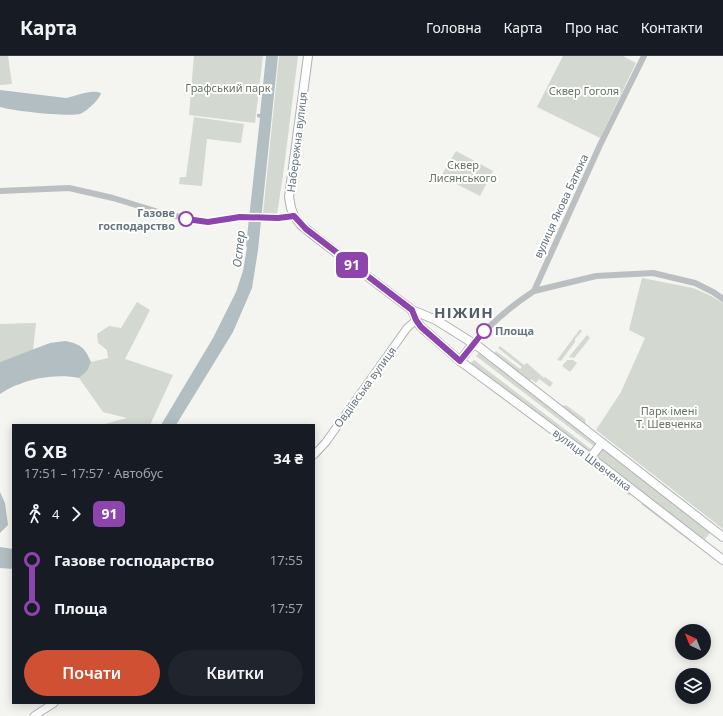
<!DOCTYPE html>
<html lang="uk">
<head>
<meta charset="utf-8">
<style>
	:root { --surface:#171b24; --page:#20242c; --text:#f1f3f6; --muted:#9ea1a6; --line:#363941; --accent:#d05034 }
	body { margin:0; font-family:"Noto Sans",sans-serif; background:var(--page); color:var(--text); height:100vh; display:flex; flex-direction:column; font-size:15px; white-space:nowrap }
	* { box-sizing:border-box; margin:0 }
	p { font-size:13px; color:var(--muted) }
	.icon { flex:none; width:22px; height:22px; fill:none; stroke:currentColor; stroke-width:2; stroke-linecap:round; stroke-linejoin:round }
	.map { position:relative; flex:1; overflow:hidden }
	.drawer { position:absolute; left:12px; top:368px; width:303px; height:280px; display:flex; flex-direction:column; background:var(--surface); border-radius:0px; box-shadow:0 2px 10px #0003 }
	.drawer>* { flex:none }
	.badge { padding:0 8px; border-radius:6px; font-size:14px; line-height:26px }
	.needle { width:26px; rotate:317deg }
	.controls { position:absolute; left:675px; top:568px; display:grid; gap:8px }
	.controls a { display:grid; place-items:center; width:36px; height:36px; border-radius:50%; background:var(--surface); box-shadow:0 2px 10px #0003; font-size:20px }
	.map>.badge { position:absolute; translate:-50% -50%; box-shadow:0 0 0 2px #fff }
	.legs { display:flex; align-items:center; gap:6px; height:44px; padding:0 12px; font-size:13px }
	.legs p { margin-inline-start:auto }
	.headline { display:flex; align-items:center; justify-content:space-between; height:68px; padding:0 12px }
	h1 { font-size:22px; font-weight:600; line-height:30px }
	.cta { display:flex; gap:8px; margin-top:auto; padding:8px 12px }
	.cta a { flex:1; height:46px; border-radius:24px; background:var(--accent); color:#fff; font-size:16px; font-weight:600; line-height:46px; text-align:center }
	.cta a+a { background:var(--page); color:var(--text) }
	ul { padding:0 12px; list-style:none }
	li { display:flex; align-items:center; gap:14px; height:48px; font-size:15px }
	li i { display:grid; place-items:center; width:6px; height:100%; margin:0 5px; background:currentColor }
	li i::after { content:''; width:10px; height:10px; margin:-5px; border:3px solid; border-radius:50%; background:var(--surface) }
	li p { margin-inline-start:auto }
	li:first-child i { background:linear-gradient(#0000 50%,currentColor 0) }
	li:last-child i { background:linear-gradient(currentColor 50%,#0000 0) }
	header { display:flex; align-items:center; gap:24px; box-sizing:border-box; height:56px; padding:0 20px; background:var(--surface); border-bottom:1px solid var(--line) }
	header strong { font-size:19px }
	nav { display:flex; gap:22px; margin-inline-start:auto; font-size:14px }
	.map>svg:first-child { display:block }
	.green { fill:#d3d8d0 }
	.water { fill:#b3bec2 }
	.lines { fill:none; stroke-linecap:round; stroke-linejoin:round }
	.secondary-casing { stroke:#aeb3b6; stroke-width:9 }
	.primary-casing { stroke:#afb3b6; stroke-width:10 }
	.tertiary { stroke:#bbbfc2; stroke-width:6 }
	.secondary { stroke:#fff; stroke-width:7 }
	.primary { stroke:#fff; stroke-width:8 }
	.line-1-casing { stroke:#fff; stroke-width:9 }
	.line-1 { stroke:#8e44ad; stroke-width:6 }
	.stop-1-dot { fill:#fff; stroke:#8e44ad; stroke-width:2 }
	.labels { text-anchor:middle; stroke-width:4; stroke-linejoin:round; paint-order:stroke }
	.park-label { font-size:11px; fill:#697664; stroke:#fff }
	.street-label { font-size:11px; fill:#66757e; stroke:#fff }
	.stop-label { font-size:11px; font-weight:bold; fill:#66757e; stroke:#fff; text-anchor:end }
	.water-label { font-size:12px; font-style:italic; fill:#62767b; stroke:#fff }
	.district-label { font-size:15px; font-weight:bold; letter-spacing:1px; fill:#535e64; stroke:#fff }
</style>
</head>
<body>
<header>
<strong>Карта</strong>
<nav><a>Головна</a><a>Карта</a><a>Про нас</a><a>Контакти</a></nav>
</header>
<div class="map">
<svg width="723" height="660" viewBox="0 0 723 660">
	<rect width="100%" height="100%" fill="#f4f4f0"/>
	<g class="green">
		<path d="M 0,0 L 8,0 L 12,28 L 0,29 Z"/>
		<path d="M 194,0 L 263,0 L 255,67 L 189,59 Z"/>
		<path d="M 279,0 L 298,0 L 284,112 L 277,159 L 263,158 Z"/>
		<path d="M 563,0 L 623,0 L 636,7 L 600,82 L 537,51 Z"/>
		<path d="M 194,61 L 244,68 L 241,87 L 207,83 L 202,130 L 179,128 L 180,121 L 186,121 Z"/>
		<path d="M 456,95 L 493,115 L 480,140 L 441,120 Z"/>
		<path d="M 642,222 L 693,232 L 709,239 L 723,247 L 723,473 L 596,374 L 621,336 L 645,282 L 629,274 Z"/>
		<path d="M 137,246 L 150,254 L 125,303 L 173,319 L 150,369 L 101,369 L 127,362 L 103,356 L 79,322 L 87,315 L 91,306 L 108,302 L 107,294 L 98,287 L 97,278 L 109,270 L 121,272 Z"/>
		<path d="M 36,267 L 33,294 L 0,306 L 0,268 Z"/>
		<path d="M 580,273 L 582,275 L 575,283 L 575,286 L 561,305 L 557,304 Z"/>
		<path d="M 587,279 L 590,282 L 574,302 L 569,301 Z"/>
		<path d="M 500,290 L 524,309 L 527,307 L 544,322 L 545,321 L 553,327 L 550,331 L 539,323 L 536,327 L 531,323 L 530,325 L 494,298 L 496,295 L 520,313 L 522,311 L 498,292 Z"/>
		<path d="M 480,296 L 598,386 L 595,391 L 476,300 Z"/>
		<path d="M 474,304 L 592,394 L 588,399 L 470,308 Z"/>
		<path d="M 567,304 L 573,304 L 577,307 L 570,316 L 562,310 Z"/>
		<path d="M 566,349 L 585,363 L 586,368 L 562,350 Z"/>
		<path d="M 604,391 L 712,474 L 703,486 L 595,402 Z"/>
		<path d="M 605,417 L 629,435 L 630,440 L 602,418 Z"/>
		<path d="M 643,447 L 692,484 L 691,486 L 641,448 Z"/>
	</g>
	<g class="water">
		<path d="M 266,0 L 278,0 L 258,194 L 252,232 L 233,276 L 176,369 L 161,369 L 213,282 L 236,236 L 243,215 L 247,191 L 246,190 L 260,62 L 257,61 L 257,58 L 260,58 Z"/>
		<path d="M 0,34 L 66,42 C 77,40 91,33 101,37 C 100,43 86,56 80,58 C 68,61 13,55 0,51 Z"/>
		<path d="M 65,285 C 81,288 85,292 91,306 L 87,315 L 79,322 C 62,318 36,321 20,328 C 13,330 6,334 0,338 L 0,306 L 50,287 Z"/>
		<path d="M 0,436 L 5,447 L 8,469 L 0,477 Z"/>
		<path d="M 0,491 L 13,493 L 13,513 L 0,512 Z"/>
	</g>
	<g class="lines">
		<defs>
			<g id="secondary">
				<path d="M 314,399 L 326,386 L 407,272 L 416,264"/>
				<path d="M 34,660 L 54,647"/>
			</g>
			<g id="primary">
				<path d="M 308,0 L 289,141 L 291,152 L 294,160 L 301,169 L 317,182 L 412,254 L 436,264 L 479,291 L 723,481"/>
				<path d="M 412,254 L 416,264 L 421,271 L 460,305 L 603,411 L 723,504"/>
				<path d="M 460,305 L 473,288"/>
				<path d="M 590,402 L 602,387"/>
			</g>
		</defs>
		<use href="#secondary" class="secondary-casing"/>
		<use href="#primary" class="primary-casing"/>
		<g class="tertiary">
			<path d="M 0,135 L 69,132 L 113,142 L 165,158 L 208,166 L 240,161 L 278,162 L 294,160"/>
			<path d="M 534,235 L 596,220 L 653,217 L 695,227 L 713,236 L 723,243"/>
			<path d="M 473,288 C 491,267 511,250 534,235 L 600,89 L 644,0"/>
		</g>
		<use href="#secondary" class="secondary"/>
		<use href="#primary" class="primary"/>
	</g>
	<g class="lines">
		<defs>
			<path id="line-1" d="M 186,163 L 208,166 L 240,161 L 278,162 L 294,160 L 306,173 L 412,254 L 416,264 L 421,271 L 460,305 L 484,275"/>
		</defs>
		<use href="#line-1" class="line-1-casing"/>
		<use href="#line-1" class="line-1"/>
	</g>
	<g class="stop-1-dot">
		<circle cx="186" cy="163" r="7"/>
		<circle cx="484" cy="275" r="7"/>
	</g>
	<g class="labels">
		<g class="park-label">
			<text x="228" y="36">Графський парк</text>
			<text x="584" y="39">Сквер Гоголя</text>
			<text x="463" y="113">Сквер<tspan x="463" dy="13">Лисянського</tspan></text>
			<text x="669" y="359">Парк імені<tspan x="669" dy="13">Т. Шевченка</tspan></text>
		</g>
		<g class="street-label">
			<text transform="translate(297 86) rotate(-83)" y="4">Набережна вулиця</text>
			<text transform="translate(561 150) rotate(-65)" y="4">вулиця Якова Батюка</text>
			<text transform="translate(365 331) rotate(-54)" y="4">Овдіївська вулиця</text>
			<text transform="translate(592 404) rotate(37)" y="4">вулиця Шевченка</text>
		</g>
		<g class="stop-label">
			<text x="175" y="161">Газове<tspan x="175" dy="13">господарство</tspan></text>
			<text x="495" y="279" text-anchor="start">Площа</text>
		</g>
		<g class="water-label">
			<text transform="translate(239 193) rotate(-84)" y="4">Остер</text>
		</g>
		<g class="district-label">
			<text x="464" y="262">НІЖИН</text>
		</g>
	</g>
</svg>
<div class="controls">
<a><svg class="needle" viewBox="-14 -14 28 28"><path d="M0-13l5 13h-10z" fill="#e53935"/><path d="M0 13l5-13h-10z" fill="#9ea1a6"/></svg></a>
<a><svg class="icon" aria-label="layers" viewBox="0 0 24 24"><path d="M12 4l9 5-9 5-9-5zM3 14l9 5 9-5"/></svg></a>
</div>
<b class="badge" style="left:352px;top:209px;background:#8e44ad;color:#fff">91</b>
<section class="drawer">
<div class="headline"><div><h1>6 хв</h1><p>17:51 – 17:57 · Автобус</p></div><b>34 ₴</b></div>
<div class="legs"><svg class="icon" aria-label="walk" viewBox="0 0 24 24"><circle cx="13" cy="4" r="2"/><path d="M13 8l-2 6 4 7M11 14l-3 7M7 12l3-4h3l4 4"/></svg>4<svg class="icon" aria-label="forward" viewBox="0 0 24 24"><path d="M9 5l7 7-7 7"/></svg><b class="badge" style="background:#8e44ad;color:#fff">91</b></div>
<ul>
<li><i style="color:#8e44ad"></i><b>Газове господарство</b><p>17:55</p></li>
<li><i style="color:#8e44ad"></i><b>Площа</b><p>17:57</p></li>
</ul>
<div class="cta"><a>Почати</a><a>Квитки</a></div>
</section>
</div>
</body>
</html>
